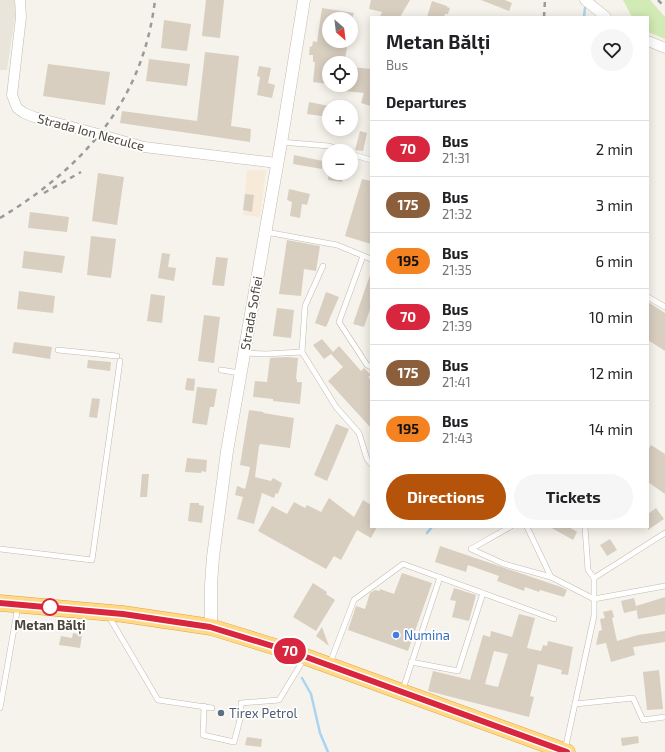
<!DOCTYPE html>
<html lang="en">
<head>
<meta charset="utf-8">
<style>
	:root { --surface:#fff; --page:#f6f6f6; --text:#202124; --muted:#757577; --line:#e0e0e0; --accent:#b45309 }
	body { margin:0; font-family:"Exo 2",sans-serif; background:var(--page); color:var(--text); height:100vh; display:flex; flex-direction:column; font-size:15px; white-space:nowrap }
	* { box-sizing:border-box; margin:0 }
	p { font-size:13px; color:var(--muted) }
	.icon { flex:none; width:22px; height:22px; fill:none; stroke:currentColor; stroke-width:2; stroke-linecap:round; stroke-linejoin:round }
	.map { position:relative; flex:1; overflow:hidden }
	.side { position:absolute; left:370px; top:16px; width:279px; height:512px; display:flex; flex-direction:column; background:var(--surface); border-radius:0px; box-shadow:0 2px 10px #0003 }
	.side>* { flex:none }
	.badge { padding:0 8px; border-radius:13px; font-size:14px; line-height:26px }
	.needle { width:26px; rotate:152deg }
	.tools { position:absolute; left:322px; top:12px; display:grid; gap:8px }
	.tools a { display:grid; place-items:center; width:36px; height:36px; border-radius:50%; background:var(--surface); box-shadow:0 2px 10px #0003; font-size:20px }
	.map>.badge { position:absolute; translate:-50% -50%; box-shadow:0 0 0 2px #fff }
	h2 { padding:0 16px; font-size:15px; line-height:36px }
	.round { display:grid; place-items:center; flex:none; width:42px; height:42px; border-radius:21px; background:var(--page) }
	.overview { display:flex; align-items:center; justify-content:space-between; height:68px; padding:0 16px }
	h1 { font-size:19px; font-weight:700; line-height:30px }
	.action { display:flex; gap:8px; margin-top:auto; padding:8px 16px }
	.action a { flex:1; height:46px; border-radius:24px; background:var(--accent); color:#fff; font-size:16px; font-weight:700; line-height:46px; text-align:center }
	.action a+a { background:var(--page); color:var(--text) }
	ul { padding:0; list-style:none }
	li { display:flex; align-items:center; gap:12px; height:56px; padding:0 16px; border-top:1px solid var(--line) }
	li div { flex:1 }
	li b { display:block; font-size:15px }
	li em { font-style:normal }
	li .badge { min-width:44px; font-weight:700; text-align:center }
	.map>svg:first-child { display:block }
	.residential { fill:#eae5da }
	.commercial { fill:#f7ead8 }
	.green { fill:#d2eab5 }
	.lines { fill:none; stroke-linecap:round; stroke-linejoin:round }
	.stream { stroke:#a9d4f2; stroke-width:2.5 }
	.building { fill:#d8cfc1; fill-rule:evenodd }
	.service-casing { stroke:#c2bbae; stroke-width:6 }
	.minor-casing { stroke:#c2bbae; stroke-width:11 }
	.tertiary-casing { stroke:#c2bbae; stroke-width:13 }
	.trunk-casing { stroke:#e0a43c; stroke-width:17 }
	.service { stroke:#fff; stroke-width:5 }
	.minor { stroke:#fff; stroke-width:10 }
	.tertiary { stroke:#fff; stroke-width:12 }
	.trunk { stroke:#ffd985; stroke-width:16 }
	.rail { stroke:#9a9a9a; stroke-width:2.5; stroke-dasharray:5 5; stroke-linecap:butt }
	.line-casing { stroke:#fff; stroke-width:9 }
	.line { stroke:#d7263d; stroke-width:6 }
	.stop-dot { fill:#fff; stroke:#d7263d; stroke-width:2 }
	.shop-dot { fill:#3f7fe0; stroke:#fff; stroke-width:1.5 }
	.service-dot { fill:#5c6f8a; stroke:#fff; stroke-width:1.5 }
	.labels { text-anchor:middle; stroke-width:3.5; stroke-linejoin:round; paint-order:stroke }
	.street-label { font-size:13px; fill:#4b4439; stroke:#fff }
	.stop-label { font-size:13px; font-weight:bold; fill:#4b4439; stroke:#fff }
	.shop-label { font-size:13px; fill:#366cbe; stroke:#fff; text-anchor:start }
	.service-label { font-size:13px; fill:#4e5e75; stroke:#fff; text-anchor:start }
</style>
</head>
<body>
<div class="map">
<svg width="665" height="752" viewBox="0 0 665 752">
	<rect width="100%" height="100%" fill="#f6f3ec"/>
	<path class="residential" d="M 0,0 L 13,0 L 15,1 L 15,17 L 7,70 L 0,70 Z"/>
	<path class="commercial" d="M 247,170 L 266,170 L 260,217 L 243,215 Z"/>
	<path class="green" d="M 623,0 L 650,0 L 665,17 L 665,39 L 648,32 L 648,17 L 632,17 Z"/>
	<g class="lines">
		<g class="stream">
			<path d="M 584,17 L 585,8"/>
			<path d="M 427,533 L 432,527"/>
			<path d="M 302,678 L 311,694 L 320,733 L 328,752"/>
		</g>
	</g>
	<g class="building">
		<path d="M 206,0 L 224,0 L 220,38 L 202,36 Z"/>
		<path d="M 371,0 L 410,0 L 400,17 L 380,17 L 382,12 L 369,9 Z"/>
		<path d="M 481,0 L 505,0 L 512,3 L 509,11 Z"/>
		<path d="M 432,1 L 447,6 L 447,7 L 450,8 L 448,14 L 445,14 L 444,17 L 427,17 Z"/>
		<path d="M 322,8 L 354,13 L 352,19 L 329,19 L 329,41 L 339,41 L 348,43 L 344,63 L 329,63 L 329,84 L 313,82 L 315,62 L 313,62 L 313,55 L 309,55 L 310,46 L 312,47 L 313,41 L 317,42 Z"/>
		<path d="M 164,20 L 191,24 L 187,51 L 161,48 Z"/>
		<path d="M 205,52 L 239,56 L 231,126 L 251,129 L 250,142 L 120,123 L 122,111 L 197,121 Z"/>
		<path d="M 149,59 L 190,64 L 187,86 L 146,81 Z"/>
		<path d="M 48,64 L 110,72 L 105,105 L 43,96 Z"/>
		<path d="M 259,66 L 271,68 L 268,83 L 275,85 L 272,98 L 257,95 L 260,77 L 257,76 Z"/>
		<path d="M 351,67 L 371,69 L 371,106 L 361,103 L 364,93 L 336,90 L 337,85 L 351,85 Z"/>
		<path d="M 309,102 L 329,106 L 329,117 L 307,114 Z"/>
		<path d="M 360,131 L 367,133 L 363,151 L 355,150 Z"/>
		<path d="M 294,155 L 323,161 L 322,169 L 293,164 Z"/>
		<path d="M 98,173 L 124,177 L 117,225 L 92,221 Z"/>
		<path d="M 329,173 L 343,173 L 342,182 L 328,180 Z"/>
		<path d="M 362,179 L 371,181 L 371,244 L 345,236 Z"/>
		<path d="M 289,189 L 310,194 L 307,205 L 302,204 L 300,218 L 290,216 L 292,202 L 287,200 Z"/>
		<path d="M 245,194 L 254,195 L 252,212 L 243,210 Z"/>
		<path d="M 30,212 L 69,217 L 67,232 L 28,228 Z"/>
		<path d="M 91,236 L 116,239 L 111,278 L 87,275 Z"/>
		<path d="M 287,240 L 320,246 L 316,271 L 304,269 L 301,296 L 279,294 Z"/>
		<path d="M 24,251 L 65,256 L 62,273 L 22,268 Z"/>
		<path d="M 162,253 L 170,254 L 168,267 L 176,268 L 174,281 L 158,278 Z"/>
		<path d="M 216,257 L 228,258 L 224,286 L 212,285 Z"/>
		<path d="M 370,275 L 371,275 L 371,306 L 364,327 L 353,324 Z"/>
		<path d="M 19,291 L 55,296 L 53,313 L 17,309 Z"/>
		<path d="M 326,292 L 339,297 L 326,327 L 315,323 Z"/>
		<path d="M 151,294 L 165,296 L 162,323 L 147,321 Z"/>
		<path d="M 648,302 L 665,313 L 665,351 L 648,340 Z"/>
		<path d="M 277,308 L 294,310 L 291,338 L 273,336 Z"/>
		<path d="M 204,315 L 220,317 L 214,363 L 198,361 Z"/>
		<path d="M 322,339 L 333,352 L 339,346 L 361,371 L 364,368 L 371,375 L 368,377 L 371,380 L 371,428 L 328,381 L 343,367 L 331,354 L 324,359 L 313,345 Z"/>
		<path d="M 14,342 L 52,347 L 50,359 L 12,353 Z"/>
		<path d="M 287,357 L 298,358 L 296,379 L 297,379 L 297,382 L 302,382 L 300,404 L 273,401 L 273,399 L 253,397 L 255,381 L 267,382 L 270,358 Z"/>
		<path d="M 88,360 L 111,362 L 110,371 L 87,368 Z"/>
		<path d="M 187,378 L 195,379 L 194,391 L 186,390 L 185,389 Z"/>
		<path d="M 197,387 L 217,389 L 214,407 L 210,407 L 207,425 L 192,423 Z"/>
		<path d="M 92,398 L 100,399 L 97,418 L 89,417 Z"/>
		<path d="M 249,410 L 264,412 L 263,413 L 294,418 L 290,448 L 260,444 L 259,446 L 255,477 L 271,481 L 273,478 L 282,483 L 278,494 L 276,493 L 274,498 L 262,493 L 254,524 L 237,519 L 243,497 L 235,495 L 237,486 L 245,489 L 248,477 L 250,467 L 240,465 Z"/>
		<path d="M 336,424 L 349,429 L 327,481 L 314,475 Z"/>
		<path d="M 651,445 L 665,454 L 665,494 L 648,482 L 648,450 Z"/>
		<path d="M 187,458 L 207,460 L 206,472 L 202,471 L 201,473 L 185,472 Z"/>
		<path d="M 142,474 L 149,474 L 147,497 L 140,497 Z"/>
		<path d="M 329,498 L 354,517 L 363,500 L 371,505 L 371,527 L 377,527 L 371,538 L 357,530 L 341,560 L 334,556 L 326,569 L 258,531 L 272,506 L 287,514 L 294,502 L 305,508 L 307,505 L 321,512 Z"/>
		<path d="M 190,503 L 199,503 L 199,505 L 204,506 L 202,523 L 188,521 Z"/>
		<path d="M 656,508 L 664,519 L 648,530 L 648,514 Z"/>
		<path d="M 550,527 L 569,527 L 577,532 L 573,540 Z"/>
		<path d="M 610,539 L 617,550 L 607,556 L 600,545 Z"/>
		<path d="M 440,546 L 561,587 L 567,590 L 564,597 L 540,590 L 539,592 L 525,587 L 524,591 L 497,581 L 499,576 L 468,565 L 466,572 L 435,562 Z"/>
		<path d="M 402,573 L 432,583 L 408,651 L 348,630 L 356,606 L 365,609 L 370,593 L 375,590 L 380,591 L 380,589 L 394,594 Z"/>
		<path d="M 313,583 L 327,592 L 326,594 L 335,600 L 316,631 L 293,617 Z"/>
		<path d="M 454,588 L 476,595 L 469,621 L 452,617 L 456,601 L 450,600 Z"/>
		<path d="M 665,597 L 665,614 L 638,619 L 636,606 Z"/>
		<path d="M 634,598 L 637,610 L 624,613 L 621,601 Z"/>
		<path d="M 612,610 L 614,617 L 612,618 L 617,641 L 638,635 L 665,631 L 665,642 L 633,647 L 635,655 L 611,662 L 606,643 L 596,645 L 599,631 L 602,630 L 600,619 L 605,618 L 603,612 Z"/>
		<path d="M 519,614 L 535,618 L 527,648 L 541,651 L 543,645 L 547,646 L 548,641 L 573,647 L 568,675 L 561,674 L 562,670 L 538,664 L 530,696 L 534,697 L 529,717 L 428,691 L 433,671 L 470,680 L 483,635 L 490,637 L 491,631 L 512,637 ZM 494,651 L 508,654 L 498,687 L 485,684 Z"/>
		<path d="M 322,627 L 329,646 L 316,636 Z"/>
		<path d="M 73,633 L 82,635 L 80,648 L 59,645 L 61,636 L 72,638 Z"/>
		<path d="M 659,670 L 663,709 L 647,710 L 643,672 Z"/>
		<path d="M 638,736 L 639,743 L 622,746 L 621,738 Z"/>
		<path d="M 247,737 L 262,739 L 261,747 L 245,745 Z"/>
	</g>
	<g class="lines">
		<defs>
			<g id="service">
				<path d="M 281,142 L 329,146 L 343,151"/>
				<path d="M 351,154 L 371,160"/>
				<path d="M 266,232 L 337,245 L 371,259"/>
				<path d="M 363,256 L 339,322 L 367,365 L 371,367"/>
				<path d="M 648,297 L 665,307"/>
				<path d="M 58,350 L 117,356"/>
				<path d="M 302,352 L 305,306 L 323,266"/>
				<path d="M 245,353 L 266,354 L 302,352 L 336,407 L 359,433 L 367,459 L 371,464"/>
				<path d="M 221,370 L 240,373"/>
				<path d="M 510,527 L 471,549 L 504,564 L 551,577"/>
				<path d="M 527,527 L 551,577 L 594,599 L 665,586"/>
				<path d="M 585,527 L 588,570 L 594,578"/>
				<path d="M 0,549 L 92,560 L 120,361"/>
				<path d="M 108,615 L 158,700 L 212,708"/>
				<path d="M 411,662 L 458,671 L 483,593"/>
				<path d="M 330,663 L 354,600 L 403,564 L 554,619"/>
				<path d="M 403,689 L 440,577"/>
				<path d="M 575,704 L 633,698 L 643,720 L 665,717"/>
				<path d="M 204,706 L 203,735 L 234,742 L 241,716 L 241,703 L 279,700 L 304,659"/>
				<path d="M 0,708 L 18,606"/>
				<path d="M 234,714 L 241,716"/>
				<path d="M 565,750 L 594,616 L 594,578 L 665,533"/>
			</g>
			<g id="minor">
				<path d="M 20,0 L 21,17 L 12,95 L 17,108 L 24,113 L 34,117 L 91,132 L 144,147 L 277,163"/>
				<path d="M 585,0 L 606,17"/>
				<path d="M 648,41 L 665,48"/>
			</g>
			<path id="tertiary" d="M 211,627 L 211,585 L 213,557 L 227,451 L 282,137 L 304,0"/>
			<path id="trunk" d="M 0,603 L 123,614 L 211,627 L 295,653 L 567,752"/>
		</defs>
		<use href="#service" class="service-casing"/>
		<use href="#minor" class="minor-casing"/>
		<use href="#tertiary" class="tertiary-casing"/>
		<use href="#trunk" class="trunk-casing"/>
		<use href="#service" class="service"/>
		<use href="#minor" class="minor"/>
		<use href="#tertiary" class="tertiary"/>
		<use href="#trunk" class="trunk"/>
		<g class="rail">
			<path d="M 658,0 L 665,7"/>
			<path d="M 544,17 L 545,0"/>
			<path d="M 44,193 L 81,172"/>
			<path d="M 0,218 C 84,167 143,101 155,0"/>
		</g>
	</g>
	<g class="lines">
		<defs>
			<path id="line" d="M 0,603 L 123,614 L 210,627 L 295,653 L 567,752"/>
		</defs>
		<use href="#line" class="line-casing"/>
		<use href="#line" class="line"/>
	</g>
	<circle class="stop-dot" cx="50" cy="607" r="8"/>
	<circle class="shop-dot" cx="396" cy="635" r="4"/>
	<circle class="service-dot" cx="221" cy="713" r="4"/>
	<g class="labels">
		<g class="street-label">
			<text transform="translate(91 132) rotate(15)" y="5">Strada Ion Neculce</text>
			<text transform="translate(251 313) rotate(-80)" y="5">Strada Sofiei</text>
		</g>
		<g class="stop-label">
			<text x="50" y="630">Metan Bălți</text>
		</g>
		<g class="shop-label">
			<text x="404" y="640">Numina</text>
		</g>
		<g class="service-label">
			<text x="229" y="718">Tirex Petrol</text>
		</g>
	</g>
</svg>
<div class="tools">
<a><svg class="needle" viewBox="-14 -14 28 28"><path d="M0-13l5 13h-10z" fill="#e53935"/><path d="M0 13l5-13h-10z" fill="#757577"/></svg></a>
<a><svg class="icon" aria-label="locate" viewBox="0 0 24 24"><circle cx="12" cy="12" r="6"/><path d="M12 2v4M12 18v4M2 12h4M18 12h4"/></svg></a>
<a>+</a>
<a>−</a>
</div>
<b class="badge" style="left:290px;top:651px;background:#d7263d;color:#fff">70</b>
<section class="side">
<div class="overview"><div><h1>Metan Bălți</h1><p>Bus</p></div><a class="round"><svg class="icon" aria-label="heart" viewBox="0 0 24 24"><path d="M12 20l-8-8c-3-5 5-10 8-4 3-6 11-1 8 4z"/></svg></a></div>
<h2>Departures</h2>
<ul>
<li><span class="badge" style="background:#d7263d;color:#fff">70</span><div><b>Bus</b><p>21:31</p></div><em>2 min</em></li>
<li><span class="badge" style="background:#8b5e3c;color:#fff">175</span><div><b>Bus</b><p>21:32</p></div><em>3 min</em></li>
<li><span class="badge" style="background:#f58220;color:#111">195</span><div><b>Bus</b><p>21:35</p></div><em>6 min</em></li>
<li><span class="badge" style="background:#d7263d;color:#fff">70</span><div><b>Bus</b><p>21:39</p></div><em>10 min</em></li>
<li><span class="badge" style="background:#8b5e3c;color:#fff">175</span><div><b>Bus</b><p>21:41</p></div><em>12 min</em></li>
<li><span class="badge" style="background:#f58220;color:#111">195</span><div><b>Bus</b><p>21:43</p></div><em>14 min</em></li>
</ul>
<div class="action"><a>Directions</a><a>Tickets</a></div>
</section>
</div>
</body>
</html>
